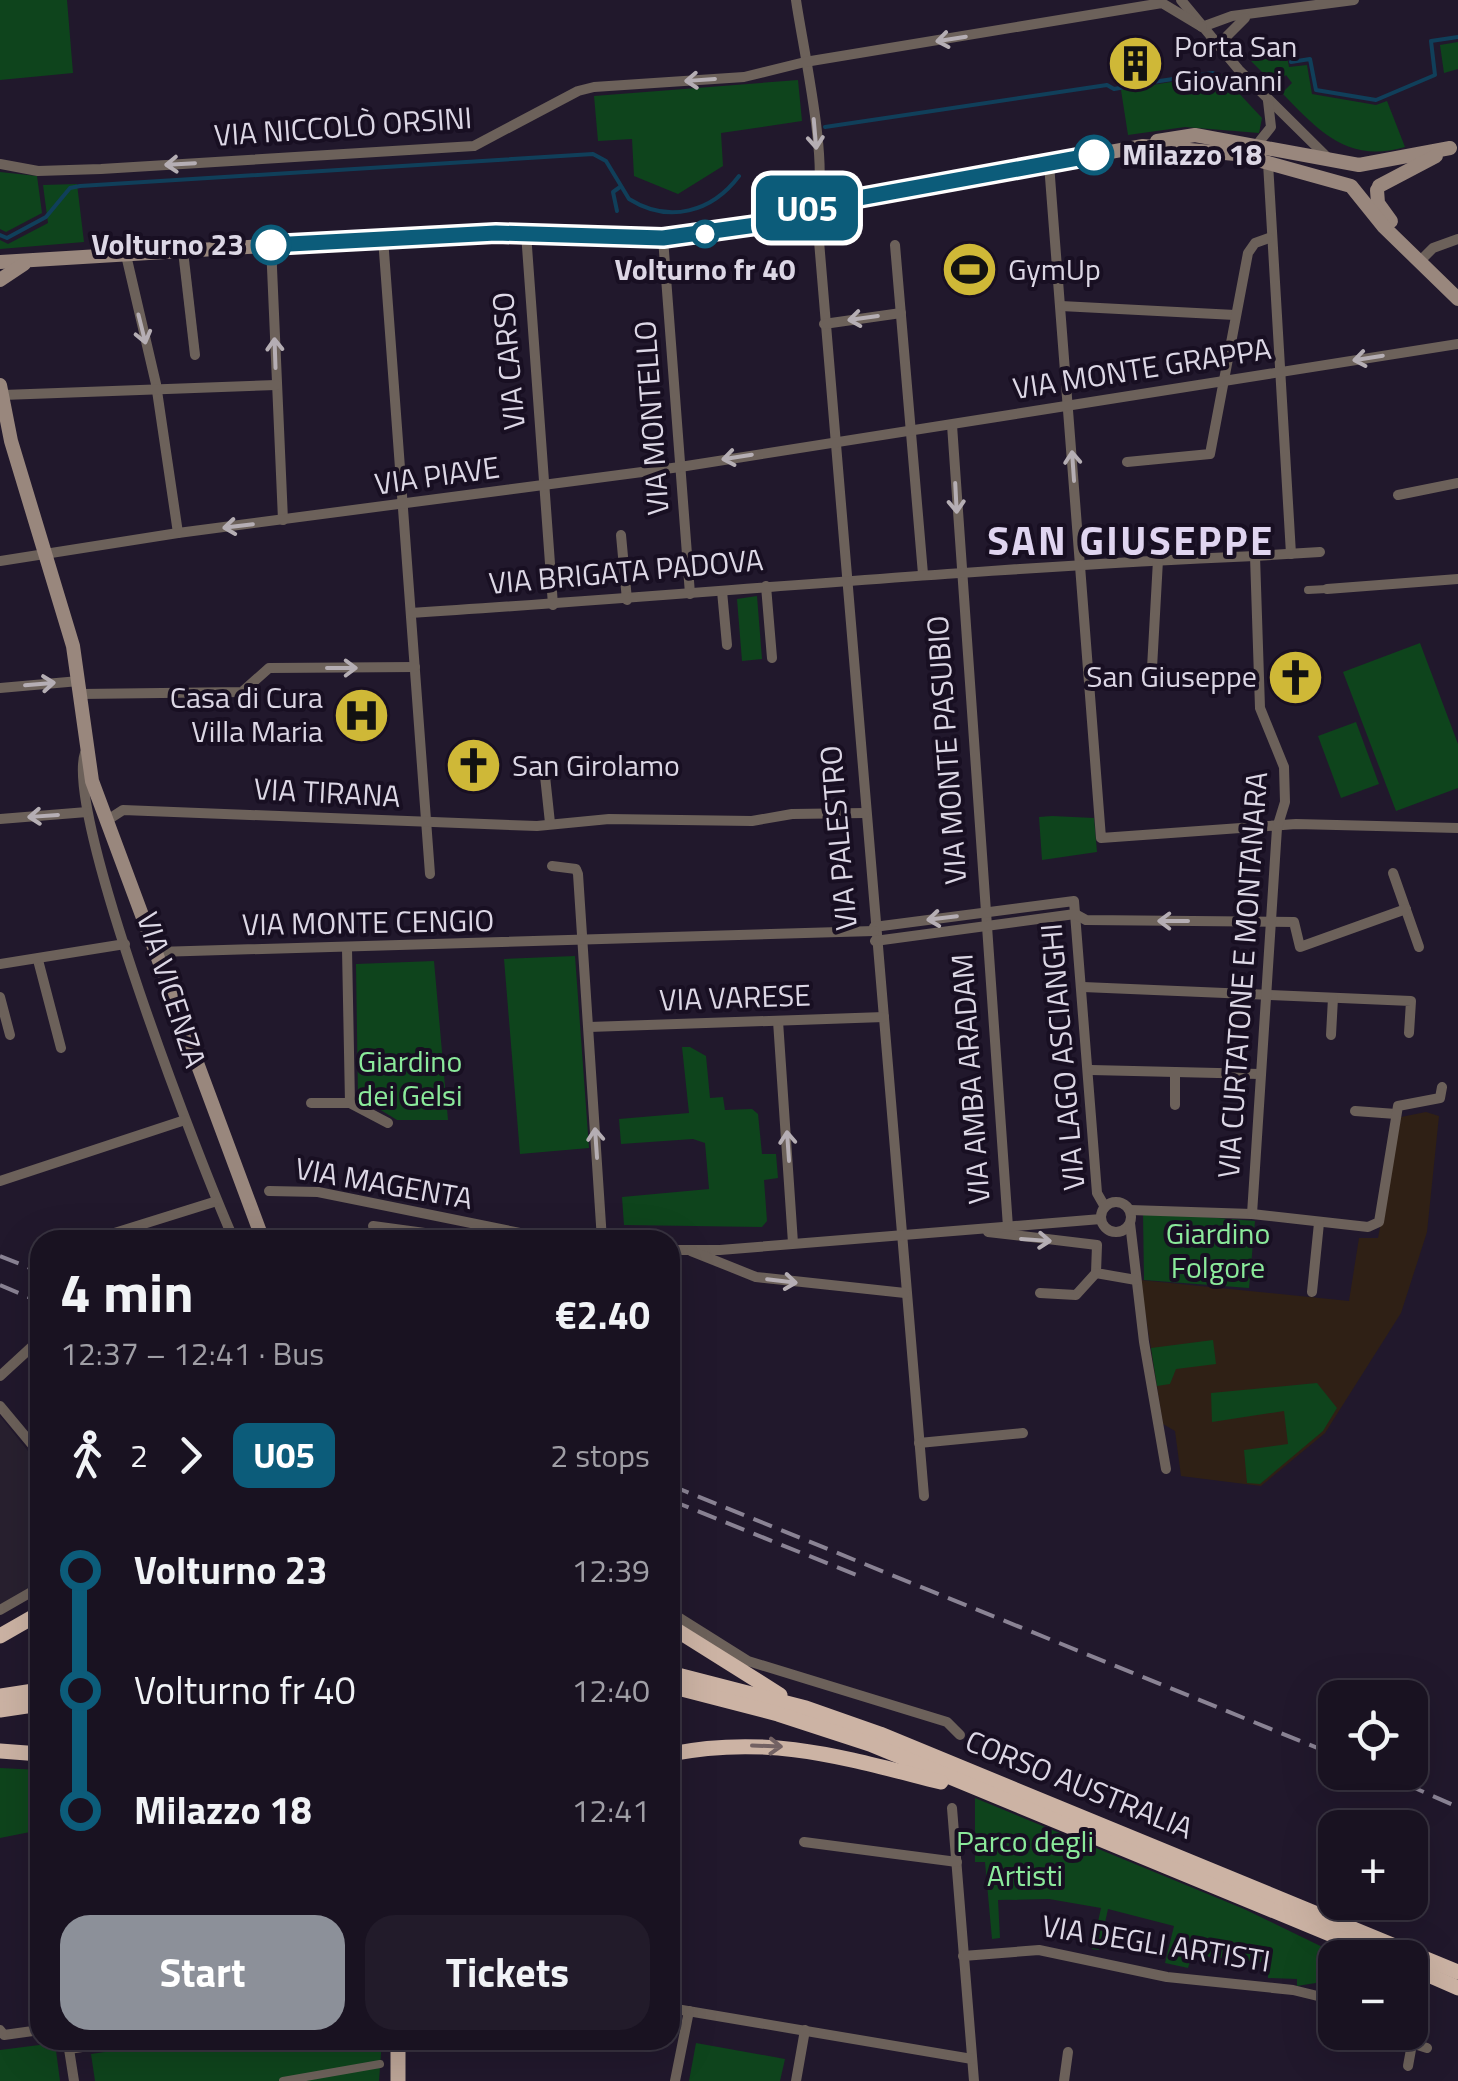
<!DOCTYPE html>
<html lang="en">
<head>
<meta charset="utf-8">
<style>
	:root { --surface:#191221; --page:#221b2a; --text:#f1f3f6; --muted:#9f9ea5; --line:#37323f; --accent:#8c9099 }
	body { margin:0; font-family:"Titillium Web",sans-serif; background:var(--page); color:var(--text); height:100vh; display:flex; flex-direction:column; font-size:38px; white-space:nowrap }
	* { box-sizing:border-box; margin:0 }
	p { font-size:32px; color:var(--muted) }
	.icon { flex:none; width:55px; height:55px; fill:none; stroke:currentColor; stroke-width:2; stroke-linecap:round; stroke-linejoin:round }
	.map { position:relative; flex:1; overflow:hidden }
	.panel { position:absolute; left:30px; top:1230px; width:650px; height:820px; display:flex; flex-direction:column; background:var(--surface); border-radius:30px; box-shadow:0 10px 40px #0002,0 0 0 2px var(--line) }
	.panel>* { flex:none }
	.badge { padding:0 20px; border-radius:15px; font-size:35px; line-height:65px }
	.tools { position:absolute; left:1318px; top:1680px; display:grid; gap:20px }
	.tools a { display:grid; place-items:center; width:110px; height:110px; border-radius:20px; background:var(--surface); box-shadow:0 10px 40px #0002,0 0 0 2px var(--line); font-size:50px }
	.map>.badge { position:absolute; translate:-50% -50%; box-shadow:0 0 0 5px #fff }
	.legs { display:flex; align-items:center; gap:15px; height:110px; padding:0 30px; font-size:32px }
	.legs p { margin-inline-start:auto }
	.headline { display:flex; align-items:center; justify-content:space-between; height:170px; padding:0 30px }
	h1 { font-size:55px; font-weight:700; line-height:75px }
	.primary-button { display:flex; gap:20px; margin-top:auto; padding:20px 30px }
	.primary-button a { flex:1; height:115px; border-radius:30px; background:var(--accent); color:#fff; font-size:40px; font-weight:700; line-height:115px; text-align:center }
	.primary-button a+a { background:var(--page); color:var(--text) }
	ul { padding:0 30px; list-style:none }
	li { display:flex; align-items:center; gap:35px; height:120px; font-size:38px }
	li i { display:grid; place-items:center; width:15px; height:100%; margin:0 12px; background:currentColor }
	li i::after { content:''; width:25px; height:25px; margin:-12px; border:8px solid; border-radius:50%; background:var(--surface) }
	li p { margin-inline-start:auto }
	li:first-child i { background:linear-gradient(#0000 50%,currentColor 0) }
	li:last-child i { background:linear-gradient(currentColor 50%,#0000 0) }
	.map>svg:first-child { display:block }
	.commercial { fill:#28202f }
	.education { fill:#2f2015 }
	.green { fill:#0e441c }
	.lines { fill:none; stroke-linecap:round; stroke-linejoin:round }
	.stream { stroke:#103f5a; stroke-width:4 }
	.pedestrian { stroke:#6c615a; stroke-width:8 }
	.minor { stroke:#6c615a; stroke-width:10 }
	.secondary { stroke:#99877d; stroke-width:14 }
	.primary { stroke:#bca597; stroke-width:15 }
	.trunk { stroke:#ccb3a4; stroke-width:15 }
	.rail { stroke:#8a8394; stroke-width:4; stroke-dasharray:20 10; stroke-linecap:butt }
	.oneway { stroke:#b5aeb4 }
	.oneway2 { stroke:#726163 }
	.line-1-casing { stroke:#fff; stroke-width:22 }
	.line-1 { stroke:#0c5c7a; stroke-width:15 }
	.stop-1-dot { fill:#fff; stroke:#0c5c7a; stroke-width:5 }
	.labels { text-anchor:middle; stroke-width:8; stroke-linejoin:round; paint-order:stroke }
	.poi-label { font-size:30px; fill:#dcd7e5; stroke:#180f22; text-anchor:start }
	.street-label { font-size:30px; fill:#dcd7e5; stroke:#180f22 }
	.stop-label { font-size:30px; font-weight:bold; fill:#dcd7e5; stroke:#180f22; text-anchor:start }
	.park-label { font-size:30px; fill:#8bea9b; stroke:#180f22 }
	.district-label { font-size:40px; font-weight:bold; letter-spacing:2.5px; fill:#e0d5f0; stroke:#180f22 }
</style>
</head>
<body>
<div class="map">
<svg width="1458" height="2081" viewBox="0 0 1458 2081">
	<rect width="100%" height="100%" fill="#21182c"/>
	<path class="commercial" d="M 0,1416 L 40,1466 L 40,1583 L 0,1605 Z"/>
	<path class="education" d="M 1426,1112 L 1439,1116 L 1427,1232 L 1401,1313 L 1325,1433 L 1261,1486 L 1181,1476 L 1175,1431 L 1163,1424 L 1140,1280 L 1349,1301 L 1359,1238 L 1378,1238 L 1401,1117 Z"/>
	<g class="green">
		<path d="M 0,0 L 67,0 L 73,73 L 0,80 Z"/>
		<path d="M 1458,42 L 1458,69 L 1444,73 L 1440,45 Z"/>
		<path d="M 1287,56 L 1289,67 L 1307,65 L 1312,94 L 1376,105 L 1387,101 L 1405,147 C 1348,164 1319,131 1282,93 L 1292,83 L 1286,75 L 1275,85 L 1251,61 Z"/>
		<path d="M 1221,74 L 1262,118 L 1259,133 L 1185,127 L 1128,135 L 1121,90 Z"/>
		<path d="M 798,80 L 802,121 L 721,133 L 723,166 L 678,194 L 634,176 L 632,139 L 598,141 L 594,96 Z"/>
		<path d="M 0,172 L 37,176 L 42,213 L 6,232 L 0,229 Z"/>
		<path d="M 77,184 L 84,242 L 0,249 L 0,240 L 8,244 L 48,223 L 43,185 Z"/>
		<path d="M 757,596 L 762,659 L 742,661 L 737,599 Z"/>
		<path d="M 1420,643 L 1458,744 L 1458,788 L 1396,811 L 1343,672 Z"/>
		<path d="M 1356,722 L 1379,784 L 1341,798 L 1318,736 Z"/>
		<path d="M 1052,816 L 1094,818 L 1097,852 L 1042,860 L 1039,817 Z"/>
		<path d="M 575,956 L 589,1148 L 520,1154 L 504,959 Z"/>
		<path d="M 434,961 L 448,1120 L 397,1120 L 358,1096 L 356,964 Z"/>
		<path d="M 682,1047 L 690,1047 L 706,1056 L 710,1098 L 723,1097 L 725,1110 L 752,1109 L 758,1114 L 762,1154 L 776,1154 L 778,1178 L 764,1180 L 767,1221 L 762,1227 L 624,1225 L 622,1197 L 709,1189 L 705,1143 L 693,1139 L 621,1144 L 619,1119 L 689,1113 Z"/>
		<path d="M 1143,1212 L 1255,1221 L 1249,1288 L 1144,1280 Z"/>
		<path d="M 1213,1340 L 1216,1364 L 1176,1369 L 1170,1384 L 1157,1386 L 1151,1348 Z"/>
		<path d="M 1317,1383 L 1337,1408 L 1323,1431 L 1260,1484 L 1247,1483 L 1244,1450 L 1288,1444 L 1284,1411 L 1212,1422 L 1211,1393 Z"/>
		<path d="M 0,1768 L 40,1770 L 40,1830 L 0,1838 Z"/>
		<path d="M 975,1798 L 1244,1909 L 1343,1957 L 1335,1958 L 1335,1974 L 1327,1971 L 1322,1982 L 1297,1986 L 1297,1979 L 1268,1978 L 1268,1963 L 1192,1955 L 1188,1968 L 1165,1963 L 1174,1926 L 1108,1909 L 1099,1950 L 1092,1949 L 1101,1908 L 1049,1899 L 998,1900 L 1000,1938 L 992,1939 L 985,1862 L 975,1862 Z"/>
		<path d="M 186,2040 L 382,2040 L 379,2081 L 95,2081 L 91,2054 Z"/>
		<path d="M 55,2043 L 60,2081 L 0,2081 L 0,2050 Z"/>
		<path d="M 696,2043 L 785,2059 L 780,2081 L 689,2081 Z"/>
	</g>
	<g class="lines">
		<g class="stream">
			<path d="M 1291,62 L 1310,59 L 1316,90 L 1376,100 L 1435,75 L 1431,41 L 1458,37"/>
			<path d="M 1153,82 L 1213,73"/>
			<path d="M 825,127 L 1107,85 L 1114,89 L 1131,86"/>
			<path d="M 617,211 L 613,192 L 620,187"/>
			<path d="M 0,235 L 7,238 L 46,217 L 70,188 L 80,186 L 593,154 L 606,161 L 629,199 C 669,224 712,212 739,176"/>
		</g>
		<g class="pedestrian">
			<path d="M 1308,590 L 1327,589"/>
			<path d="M 283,2081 L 380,2064"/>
		</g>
		<g class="minor">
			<path d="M 796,0 C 802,43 831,172 815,206"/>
			<path d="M 1181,0 L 1239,70 L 1329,159"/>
			<path d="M 1202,27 L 1232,16 L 1354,0"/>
			<path d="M 1226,56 L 1227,36 L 1245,18"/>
			<path d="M 1255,147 L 1271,127 L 1268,101"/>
			<path d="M 1268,163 L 1291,554"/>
			<path d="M 0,164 L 38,171 L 101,169 L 474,146 L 578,91 L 594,87 L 744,77 L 805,62 L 1162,3 L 1202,27"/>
			<path d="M 1049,164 L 1101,838 L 1296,824 L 1458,828"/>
			<path d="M 818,229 L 924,1496"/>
			<path d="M 526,233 L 553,605"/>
			<path d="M 383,238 L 430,874"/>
			<path d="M 663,238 L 690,594"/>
			<path d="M 271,245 L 283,520"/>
			<path d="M 895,245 L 923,574"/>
			<path d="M 183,251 L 195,355"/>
			<path d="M 126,255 L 156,384 L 178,533"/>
			<path d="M 1421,260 L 1433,248 L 1458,239"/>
			<path d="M 1061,306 L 1235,315"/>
			<path d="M 824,324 L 901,313"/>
			<path d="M 3,395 L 276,385"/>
			<path d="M 952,425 L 1008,1227"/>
			<path d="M 1127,462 L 1210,454 L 1248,253 L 1255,243 L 1269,238"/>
			<path d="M 1398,495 L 1458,483"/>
			<path d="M 621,535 L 627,600"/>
			<path d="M 0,561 L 178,533 L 680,467 L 1458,344"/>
			<path d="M 766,586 L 772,658"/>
			<path d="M 1327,589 L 1458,579"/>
			<path d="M 722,591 L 727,645"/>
			<path d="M 411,613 C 693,595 973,568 1255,556"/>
			<path d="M 1151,686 L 1158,560"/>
			<path d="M 0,688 L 79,681"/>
			<path d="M 81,694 L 242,692 L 269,668 L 415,667"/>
			<path d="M 85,753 C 64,813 201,1166 234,1240"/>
			<path d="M 545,776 L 550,823"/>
			<path d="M 0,819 L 87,812"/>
			<path d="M 106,821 L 123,810 L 537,826 L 609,819 L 752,821 L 792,814 L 865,813"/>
			<path d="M 552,866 L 576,869 L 578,874 L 602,1240"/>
			<path d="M 1393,873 L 1419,947"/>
			<path d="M 874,927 L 1074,901 L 1097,1193 L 1105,1207"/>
			<path d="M 875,941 L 1075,914 L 1086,920 L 1294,922 L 1300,947 L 1406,909"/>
			<path d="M 347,949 L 350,1103 L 388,1123"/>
			<path d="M 157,952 L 874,931"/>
			<path d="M 38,960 L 61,1048"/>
			<path d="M 0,964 L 125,944"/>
			<path d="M 1083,987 L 1411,1001 L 1409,1033"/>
			<path d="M 0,997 L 10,1035"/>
			<path d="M 778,1021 L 793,1243"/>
			<path d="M 589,1027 L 884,1017"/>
			<path d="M 1331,1035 L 1333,998"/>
			<path d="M 1091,1070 L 1260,1074"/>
			<path d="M 1175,1072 L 1175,1105"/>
			<path d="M 311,1103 L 350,1103"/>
			<path d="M 1355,1111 L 1396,1114"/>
			<path d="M 0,1181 L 185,1120"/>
			<path d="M 269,1191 L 318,1192 L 555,1240"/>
			<circle cx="1116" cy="1217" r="15"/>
			<path d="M 1130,1210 L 1252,1214 L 1368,1227 L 1379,1222 L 1398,1106 L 1440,1098 L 1442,1087"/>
			<path d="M 1252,1214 L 1277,828 L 1285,802 L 1284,767 L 1260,708 L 1255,556 L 1320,552"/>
			<path d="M 1130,1223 L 1144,1342 L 1166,1469"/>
			<path d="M 373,1226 L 469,1239 L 490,1230"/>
			<path d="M 988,1232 L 1097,1245 L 1096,1273 L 1136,1280"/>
			<path d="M 92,1240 L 217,1201"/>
			<path d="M 670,1250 L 720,1250 L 1101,1219"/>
			<path d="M 691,1251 L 756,1277 L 905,1293"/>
			<path d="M 1312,1292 L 1319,1223"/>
			<path d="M 1040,1293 L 1076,1295 L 1096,1273"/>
			<path d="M 0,1376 L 37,1342"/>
			<path d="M 0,1406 L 40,1454"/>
			<path d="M 919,1443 L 1023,1433"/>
			<path d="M 0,1610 L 40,1587"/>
			<path d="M 670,1612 L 748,1661 L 947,1722 L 960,1735"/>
			<path d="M 952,1808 L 974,2081"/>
			<path d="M 804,1842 L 957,1862"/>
			<path d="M 963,1956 L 1039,1950 L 1167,1977 L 1293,1990 L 1330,1999 L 1334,1990"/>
			<path d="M 670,2008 L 972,2059"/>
			<path d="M 0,2030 L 4,2035 L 40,2030"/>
			<path d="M 1377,2032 L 1427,2048"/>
			<path d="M 1408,2066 L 1412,2044"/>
			<path d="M 74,2081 L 69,2049 L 128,2040"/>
			<path d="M 675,2081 L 689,2011"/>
			<path d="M 796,2081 L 805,2030"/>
			<path d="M 1064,2081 L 1068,2052"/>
		</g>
		<g class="secondary">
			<path d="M 1157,141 L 1195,135 L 1359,165 L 1450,148"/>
			<path d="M 1379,186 L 1436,156"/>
			<path d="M 1377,190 L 1378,203 L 1391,221"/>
			<path d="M 767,220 L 813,206 L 1143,146 L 1236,154 L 1351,186 L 1384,227 L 1458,299"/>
			<path d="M 0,262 L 447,235 L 663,238 L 757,225 L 815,229 L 850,203"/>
			<path d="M 0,280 L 24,264"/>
			<path d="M 0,385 L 11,441 L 73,646 L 92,781 L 263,1240"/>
		</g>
		<path class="primary" d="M 398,2081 L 398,2040"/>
		<g class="trunk">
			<path d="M 670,1626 L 780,1695"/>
			<path d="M 40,1632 L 40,1656"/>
			<path d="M 0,1636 L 40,1613"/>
			<path d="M 670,1673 L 806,1708 L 880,1734 L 1458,1972"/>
			<path d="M 670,1686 L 778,1714 L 870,1744 L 1388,1958"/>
			<path d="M 0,1696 L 40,1690"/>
			<path d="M 0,1710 L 40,1704"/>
			<path d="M 0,1751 L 40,1754"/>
			<path d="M 670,1754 C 771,1734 845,1758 941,1782"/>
			<path d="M 1410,1967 L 1458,1988"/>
		</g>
		<g class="rail">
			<path d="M 0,1256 L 40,1272"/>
			<path d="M 0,1285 L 40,1302"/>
			<path d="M 670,1485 L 1335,1755"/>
			<path d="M 670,1500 L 859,1576"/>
			<path d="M 1378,1772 L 1458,1807"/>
		</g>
	</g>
	<defs><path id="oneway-shaft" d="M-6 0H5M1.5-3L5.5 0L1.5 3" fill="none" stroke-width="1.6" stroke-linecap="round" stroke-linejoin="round" transform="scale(2.5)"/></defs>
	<g class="oneway">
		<use href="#oneway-shaft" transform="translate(951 39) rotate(171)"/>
		<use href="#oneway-shaft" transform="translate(700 80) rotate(176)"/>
		<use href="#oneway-shaft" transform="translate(815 134) rotate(85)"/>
		<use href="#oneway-shaft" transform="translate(180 164) rotate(177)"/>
		<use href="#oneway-shaft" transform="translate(863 318) rotate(172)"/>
		<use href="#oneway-shaft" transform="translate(142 329) rotate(76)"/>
		<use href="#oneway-shaft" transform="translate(275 353) rotate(-92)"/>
		<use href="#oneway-shaft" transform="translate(1368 358) rotate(171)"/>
		<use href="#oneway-shaft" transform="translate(737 457) rotate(171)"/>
		<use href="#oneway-shaft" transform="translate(1073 466) rotate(-94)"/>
		<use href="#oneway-shaft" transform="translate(956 498) rotate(87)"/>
		<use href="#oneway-shaft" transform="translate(238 526) rotate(173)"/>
		<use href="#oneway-shaft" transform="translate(342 668)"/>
		<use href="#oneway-shaft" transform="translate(40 684) rotate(-5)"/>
		<use href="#oneway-shaft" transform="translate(43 816) rotate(176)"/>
		<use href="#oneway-shaft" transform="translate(942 918) rotate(173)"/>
		<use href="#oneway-shaft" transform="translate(1173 921) rotate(-180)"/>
		<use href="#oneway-shaft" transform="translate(596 1143) rotate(-94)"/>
		<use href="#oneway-shaft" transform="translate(788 1146) rotate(-94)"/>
		<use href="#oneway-shaft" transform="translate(1036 1240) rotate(4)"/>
		<use href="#oneway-shaft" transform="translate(782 1281) rotate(7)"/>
	</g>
	<use class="oneway2" href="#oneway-shaft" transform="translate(767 1746) rotate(2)"/>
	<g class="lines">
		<defs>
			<path id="line-1" d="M 271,245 L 496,233 L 663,238 L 756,225 L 815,206 L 1094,155"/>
		</defs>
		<use href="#line-1" class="line-1-casing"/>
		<use href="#line-1" class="line-1"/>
	</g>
	<defs>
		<symbol id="building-disc" viewBox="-11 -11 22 22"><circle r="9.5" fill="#cfb837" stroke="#180f22"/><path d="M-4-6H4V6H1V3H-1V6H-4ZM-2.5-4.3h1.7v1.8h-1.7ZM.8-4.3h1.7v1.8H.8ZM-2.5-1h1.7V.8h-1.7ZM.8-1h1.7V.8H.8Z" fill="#111"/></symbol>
		<symbol id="stadium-disc" viewBox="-11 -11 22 22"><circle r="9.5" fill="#cfb837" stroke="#180f22"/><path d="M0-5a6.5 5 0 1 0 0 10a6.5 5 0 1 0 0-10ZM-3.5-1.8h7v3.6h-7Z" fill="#111"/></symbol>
		<symbol id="church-disc" viewBox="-11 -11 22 22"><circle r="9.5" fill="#cfb837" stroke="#180f22"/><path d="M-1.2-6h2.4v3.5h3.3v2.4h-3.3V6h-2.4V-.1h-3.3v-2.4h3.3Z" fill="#111"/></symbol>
		<symbol id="hospital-disc" viewBox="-11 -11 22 22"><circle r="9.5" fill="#cfb837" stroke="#180f22"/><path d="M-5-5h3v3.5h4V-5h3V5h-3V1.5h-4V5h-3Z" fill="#111"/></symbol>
	</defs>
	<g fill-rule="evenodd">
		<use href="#building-disc" x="1104" y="32" width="63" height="63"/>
		<use href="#stadium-disc" x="938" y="238" width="63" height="63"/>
		<use href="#church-disc" x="1264" y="646" width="63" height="63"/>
		<use href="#hospital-disc" x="330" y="684" width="63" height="63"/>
		<use href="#church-disc" x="442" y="734" width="63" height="63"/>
	</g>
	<g class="stop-1-dot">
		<circle cx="1094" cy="155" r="18"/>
		<circle cx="705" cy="234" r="12"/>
		<circle cx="271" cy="245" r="18"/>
	</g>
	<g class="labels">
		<g class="poi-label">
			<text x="1174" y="57">Porta San<tspan x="1174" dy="34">Giovanni</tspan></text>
			<text x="1008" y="280">GymUp</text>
			<text x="1257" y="687" text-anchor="end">San Giuseppe</text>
			<text x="323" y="708" text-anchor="end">Casa di Cura<tspan x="323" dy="34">Villa Maria</tspan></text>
			<text x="512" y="776">San Girolamo</text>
		</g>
		<g class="street-label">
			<text transform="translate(343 127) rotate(-4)" y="10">VIA NICCOLÒ ORSINI</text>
			<text transform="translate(509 361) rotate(-95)" y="10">VIA CARSO</text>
			<text transform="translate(1142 369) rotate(-9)" y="10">VIA MONTE GRAPPA</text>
			<text transform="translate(652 418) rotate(-94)" y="10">VIA MONTELLO</text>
			<text transform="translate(437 476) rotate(-8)" y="10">VIA PIAVE</text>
			<text transform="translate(626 572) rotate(-5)" y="10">VIA BRIGATA PADOVA</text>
			<text transform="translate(947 750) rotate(-94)" y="10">VIA MONTE PASUBIO</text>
			<text transform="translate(327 793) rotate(3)" y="10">VIA TIRANA</text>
			<text transform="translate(839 838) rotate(-95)" y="10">VIA PALESTRO</text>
			<text transform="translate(368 923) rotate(-1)" y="10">VIA MONTE CENGIO</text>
			<text transform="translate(1243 975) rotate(-86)" y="10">VIA CURTATONE E MONTANARA</text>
			<text transform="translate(171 990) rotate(72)" y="10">VIA VICENZA</text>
			<text transform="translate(735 998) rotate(-2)" y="10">VIA VARESE</text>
			<text transform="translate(1063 1057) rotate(-95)" y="10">VIA LAGO ASCIANGHI</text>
			<text transform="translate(971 1079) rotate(-94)" y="10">VIA AMBA ARADAM</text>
			<text transform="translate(384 1184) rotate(10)" y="10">VIA MAGENTA</text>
			<text transform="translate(1079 1785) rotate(22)" y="10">CORSO AUSTRALIA</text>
			<text transform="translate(1156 1944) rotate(9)" y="10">VIA DEGLI ARTISTI</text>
		</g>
		<g class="stop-label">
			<text x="1122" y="165">Milazzo 18</text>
			<text x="244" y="255" text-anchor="end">Volturno 23</text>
			<text x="705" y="280" text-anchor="middle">Volturno fr 40</text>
		</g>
		<g class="park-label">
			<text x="410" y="1072">Giardino<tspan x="410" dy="34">dei Gelsi</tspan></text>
			<text x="1218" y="1244">Giardino<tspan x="1218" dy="34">Folgore</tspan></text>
			<text x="1025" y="1852">Parco degli<tspan x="1025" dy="34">Artisti</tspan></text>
		</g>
		<g class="district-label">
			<text x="1131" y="555">SAN GIUSEPPE</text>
		</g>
	</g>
</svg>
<div class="tools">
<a><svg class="icon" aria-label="locate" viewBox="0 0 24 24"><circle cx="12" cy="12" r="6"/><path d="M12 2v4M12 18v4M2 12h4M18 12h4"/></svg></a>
<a>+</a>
<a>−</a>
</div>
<b class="badge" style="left:807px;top:208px;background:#0c5c7a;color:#fff">U05</b>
<section class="panel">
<div class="headline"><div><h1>4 min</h1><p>12:37 – 12:41 · Bus</p></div><b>€2.40</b></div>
<div class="legs"><svg class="icon" aria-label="walk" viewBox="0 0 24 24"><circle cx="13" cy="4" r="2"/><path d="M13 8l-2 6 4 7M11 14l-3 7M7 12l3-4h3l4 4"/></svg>2<svg class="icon" aria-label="forward" viewBox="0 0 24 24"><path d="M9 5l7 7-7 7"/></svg><b class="badge" style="background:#0c5c7a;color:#fff">U05</b><p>2 stops</p></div>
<ul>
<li><i style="color:#0c5c7a"></i><b>Volturno 23</b><p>12:39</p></li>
<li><i style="color:#0c5c7a"></i><span>Volturno fr 40</span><p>12:40</p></li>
<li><i style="color:#0c5c7a"></i><b>Milazzo 18</b><p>12:41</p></li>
</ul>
<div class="primary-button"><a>Start</a><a>Tickets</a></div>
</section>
</div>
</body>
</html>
